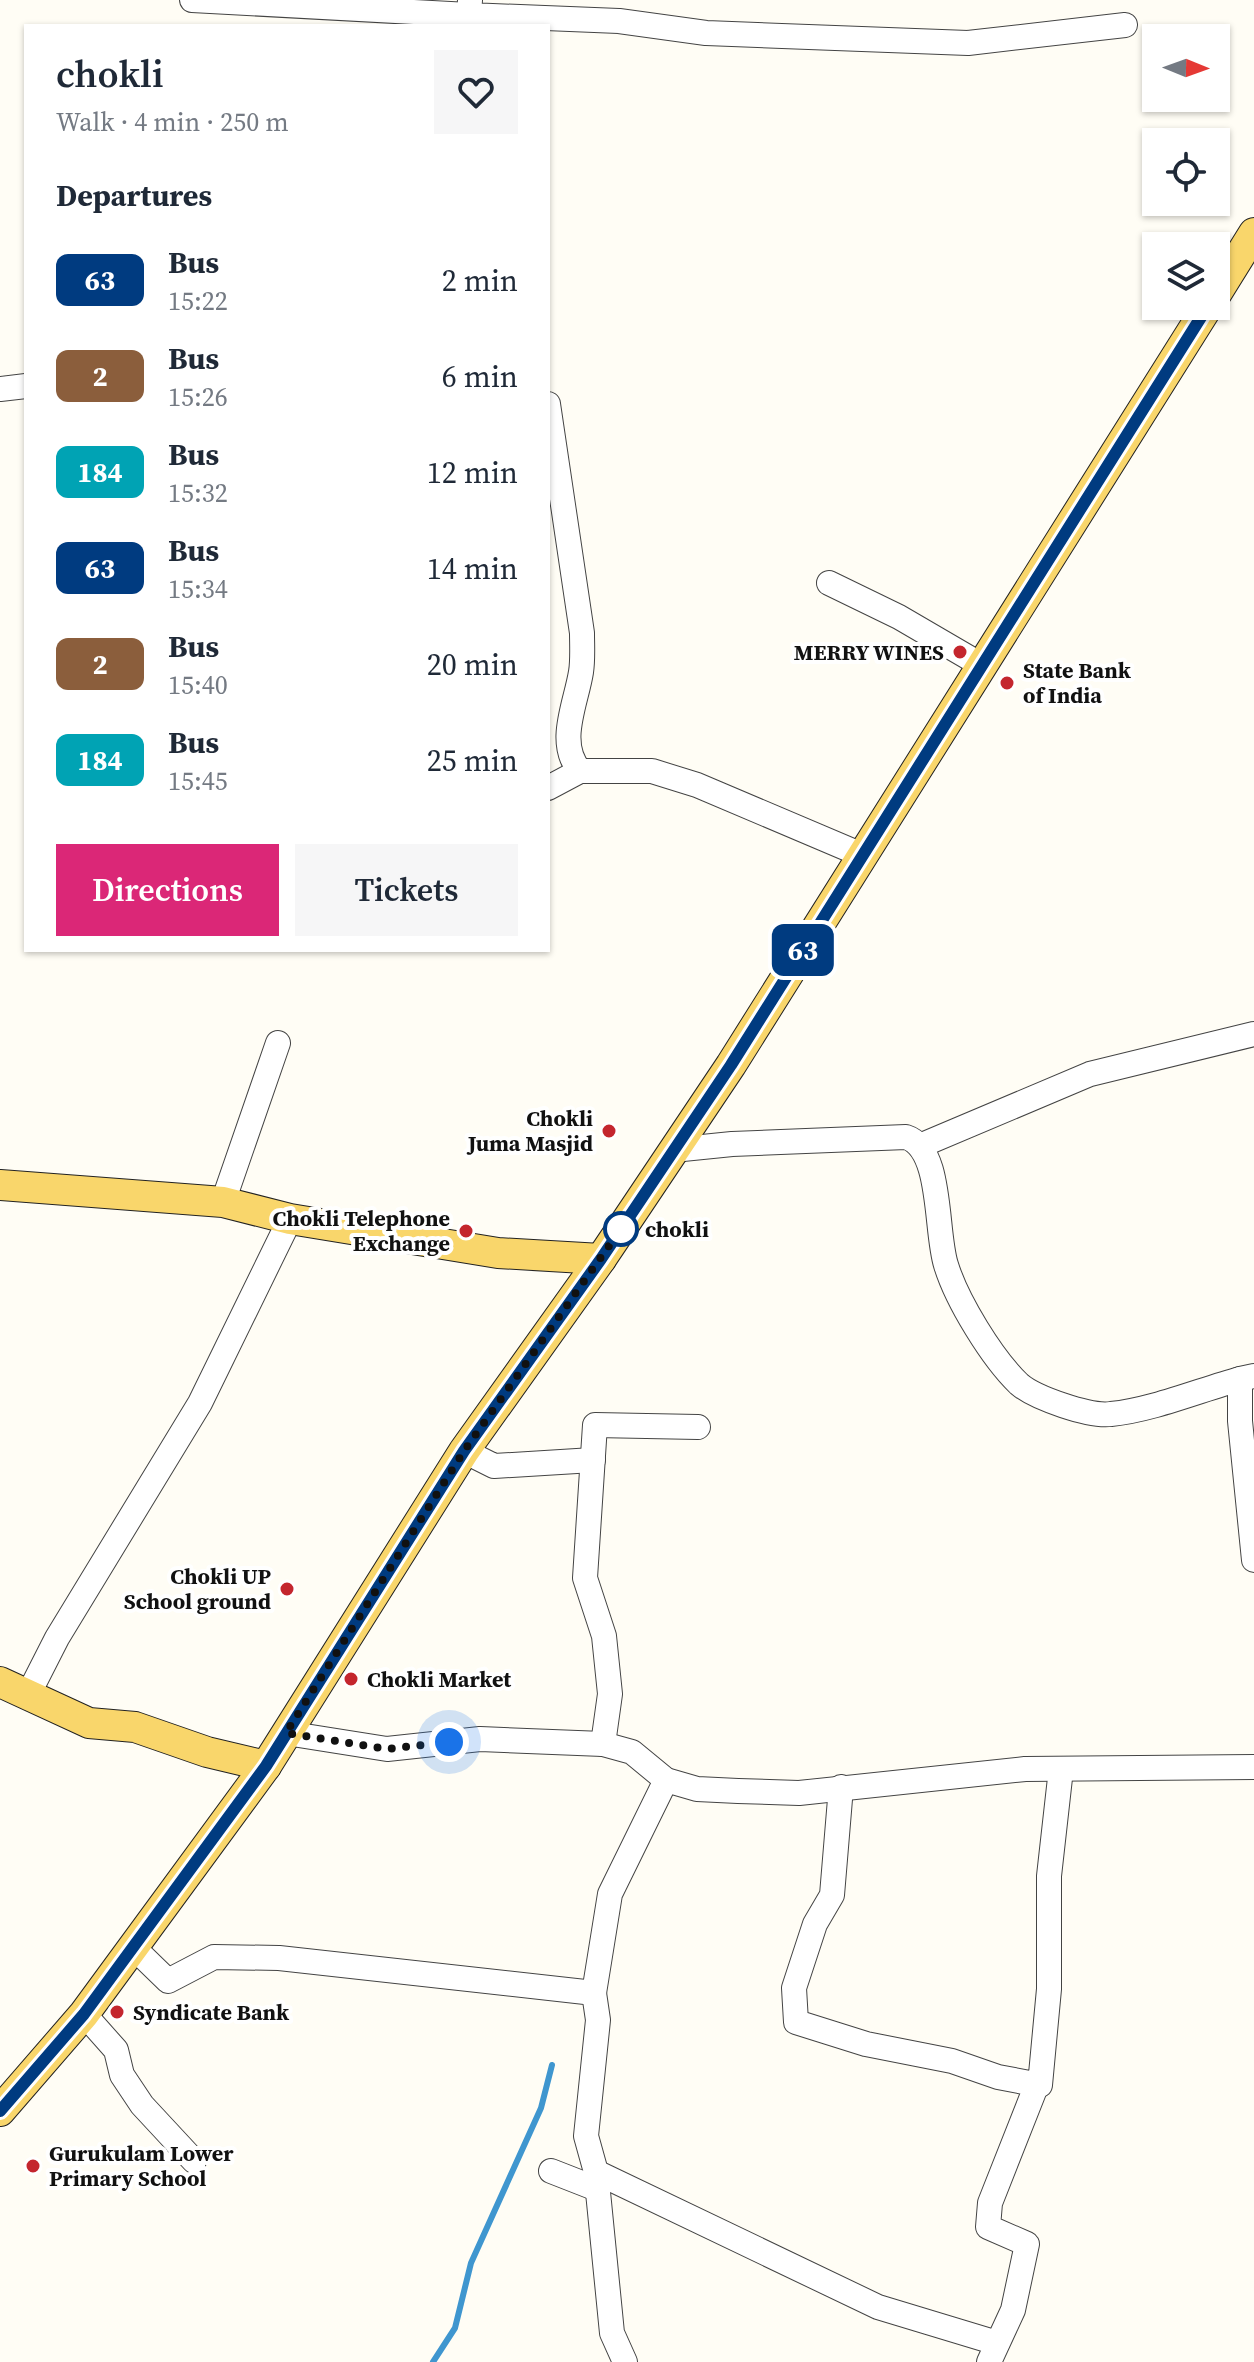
<!DOCTYPE html>
<html lang="en">
<head>
<meta charset="utf-8">
<style>
	:root { --surface:#fff; --page:#f6f6f7; --text:#1f2937; --muted:#747a83; --accent:#db2777 }
	body { margin:0; font-family:"Source Serif 4",serif; background:var(--page); color:var(--text); height:100vh; display:flex; flex-direction:column; font-size:30px; white-space:nowrap }
	* { box-sizing:border-box; margin:0 }
	p { font-size:26px; color:var(--muted) }
	.icon { flex:none; width:44px; height:44px; fill:none; stroke:currentColor; stroke-width:2; stroke-linecap:round; stroke-linejoin:round }
	.map { position:relative; flex:1; overflow:hidden }
	.panel { position:absolute; left:24px; top:24px; width:526px; height:928px; display:flex; flex-direction:column; background:var(--surface); border-radius:0px; box-shadow:0 2px 6px #0004 }
	.panel>* { flex:none }
	.badge { padding:0 16px; border-radius:12px; font-size:28px; line-height:52px }
	.needle { width:52px; rotate:91deg }
	.buttons { position:absolute; left:1142px; top:24px; display:grid; gap:16px }
	.buttons a { display:grid; place-items:center; width:88px; height:88px; border-radius:0px; background:var(--surface); box-shadow:0 2px 6px #0004; font-size:40px }
	.you { position:absolute; width:40px; height:40px; margin:-20px; border:6px solid #fff; border-radius:50%; background:#1a73e8; box-shadow:0 0 0 12px #1a73e833 }
	.map>.badge { position:absolute; translate:-50% -50%; box-shadow:0 0 0 4px #fff }
	h2 { padding:0 32px; font-size:30px; line-height:72px }
	.round { display:grid; place-items:center; flex:none; width:84px; height:84px; border-radius:0px; background:var(--page) }
	.overview { display:flex; align-items:center; justify-content:space-between; height:136px; padding:0 32px }
	h1 { font-size:38px; font-weight:600; line-height:60px }
	.cta { display:flex; gap:16px; margin-top:auto; padding:16px 32px }
	.cta a { flex:1; height:92px; border-radius:0px; background:var(--accent); color:#fff; font-size:32px; font-weight:600; line-height:92px; text-align:center }
	.cta a+a { background:var(--page); color:var(--text) }
	ul { padding:0; list-style:none }
	li { display:flex; align-items:center; gap:24px; height:96px; padding:0 32px }
	li div { flex:1 }
	li b { display:block; font-size:30px }
	li em { font-style:normal }
	li .badge { min-width:88px; font-weight:700; text-align:center }
	.map>svg:first-child { display:block }
	.lines { fill:none; stroke-linecap:round; stroke-linejoin:round }
	.stream { stroke:#3f96cf; stroke-width:6 }
	.minor-casing { stroke:#444; stroke-width:26 }
	.major-casing { stroke:#222; stroke-width:32 }
	.minor { stroke:#fff; stroke-width:24 }
	.major { stroke:#f9d66b; stroke-width:30 }
	.line-casing { stroke:#fff; stroke-width:18 }
	.line { stroke:#003b80; stroke-width:12 }
	.walk { stroke:#111; stroke-width:8; stroke-dasharray:0 14.4 }
	.poi-dot { fill:#c4262e; stroke:#fff; stroke-width:3 }
	.stop-dot { fill:#fff; stroke:#003b80; stroke-width:4 }
	.labels { text-anchor:middle; stroke-width:8; stroke-linejoin:round; paint-order:stroke }
	.poi-label { font-size:22px; font-weight:bold; fill:#111; stroke:#fff; text-anchor:end }
	.stop-label { font-size:22px; font-weight:bold; fill:#111; stroke:#fff; text-anchor:start }
</style>
</head>
<body>
<div class="map">
<svg width="1254" height="2362" viewBox="0 0 1254 2362">
	<rect width="100%" height="100%" fill="#fffdf5"/>
	<g class="lines">
		<path class="stream" d="M 433,2362 L 455,2328 L 471,2263 L 541,2108 L 552,2065"/>
		<defs>
			<g id="minor">
				<path d="M 192,0 L 469,15"/>
				<path d="M 470,0 L 469,15 L 619,21 L 706,33 L 968,43 L 1125,25"/>
				<path d="M 0,389 L 26,386"/>
				<path d="M 548,404 L 582,633 C 582,646 583,660 581,672 C 576,704 556,743 580,771 L 652,771 L 697,785 L 862,855"/>
				<path d="M 829,583 L 899,617 L 983,666"/>
				<path d="M 548,788 L 580,771"/>
				<path d="M 922,1145 L 1090,1074 L 1254,1034"/>
				<path d="M 673,1150 L 732,1144 L 906,1137 C 943,1149 935,1231 946,1265 C 957,1301 992,1358 1019,1384 C 1035,1398 1090,1417 1111,1414 C 1152,1410 1200,1390 1240,1379"/>
				<path d="M 223,1202 L 278,1043"/>
				<path d="M 1254,1376 L 1240,1379 L 1240,1421 L 1254,1560"/>
				<path d="M 464,1451 L 494,1466 L 593,1460"/>
				<path d="M 28,1695 L 57,1638 L 200,1403 L 290,1219"/>
				<path d="M 286,1733 L 387,1749 L 480,1739 L 603,1744 L 632,1752 L 666,1780 L 697,1789 L 738,1791 L 799,1793 L 1025,1769 L 1254,1767"/>
				<path d="M 603,1744 L 610,1694 L 604,1636 L 585,1578 L 595,1425 L 698,1427"/>
				<path d="M 841,1787 L 832,1895 L 815,1924 L 794,1988 L 796,2022 L 866,2044 L 952,2061 L 998,2077 L 1040,2085 L 1049,1989 L 1049,1876 L 1061,1769"/>
				<path d="M 133,1947 L 168,1981 L 214,1957 L 279,1958 L 594,1993 L 598,2020 L 586,2136 L 596,2172 L 612,2333 L 625,2362"/>
				<path d="M 594,1993 L 610,1894 L 666,1780"/>
				<path d="M 84,2014 L 116,2050 L 122,2075 L 142,2105 L 194,2161"/>
				<path d="M 551,2171 L 597,2189"/>
				<path d="M 596,2172 L 878,2307 L 997,2343"/>
				<path d="M 989,2362 L 1013,2310 L 1027,2244 L 988,2227 L 990,2203 L 1037,2084"/>
			</g>
			<g id="major">
				<path d="M 1216,294 L 1254,233"/>
				<path d="M 0,1185 L 223,1202 L 290,1219 L 498,1253 L 601,1259"/>
				<path d="M 0,1682 L 89,1723 L 135,1727 L 207,1752 L 266,1766"/>
				<path d="M 0,2111 L 84,2014 L 266,1766 L 464,1451 L 601,1259 L 731,1065 L 1208,306"/>
			</g>
		</defs>
		<use href="#minor" class="minor-casing"/>
		<use href="#major" class="major-casing"/>
		<use href="#minor" class="minor"/>
		<use href="#major" class="major"/>
	</g>
	<g class="lines">
		<defs>
			<path id="line" d="M 0,2111 L 84,2014 L 266,1766 L 464,1451 L 601,1259 L 731,1065 L 1208,306"/>
		</defs>
		<use href="#line" class="line-casing"/>
		<use href="#line" class="line"/>
		<path class="walk" d="M 449,1742 L 387,1749 L 286,1733 L 464,1451 L 621,1229"/>
	</g>
	<g class="poi-dot">
		<circle cx="960" cy="652" r="8"/>
		<circle cx="1007" cy="683" r="8"/>
		<circle cx="609" cy="1131" r="8"/>
		<circle cx="466" cy="1231" r="8"/>
		<circle cx="287" cy="1589" r="8"/>
		<circle cx="351" cy="1679" r="8"/>
		<circle cx="117" cy="2012" r="8"/>
		<circle cx="33" cy="2166" r="8"/>
	</g>
	<circle class="stop-dot" cx="621" cy="1229" r="16"/>
	<g class="labels">
		<g class="poi-label">
			<text x="944" y="660">MERRY WINES</text>
			<text x="1023" y="678" text-anchor="start">State Bank<tspan x="1023" dy="25">of India</tspan></text>
			<text x="593" y="1126">Chokli<tspan x="593" dy="25">Juma Masjid</tspan></text>
			<text x="450" y="1226">Chokli Telephone<tspan x="450" dy="25">Exchange</tspan></text>
			<text x="271" y="1584">Chokli UP<tspan x="271" dy="25">School ground</tspan></text>
			<text x="367" y="1687" text-anchor="start">Chokli Market</text>
			<text x="133" y="2020" text-anchor="start">Syndicate Bank</text>
			<text x="49" y="2161" text-anchor="start">Gurukulam Lower<tspan x="49" dy="25">Primary School</tspan></text>
		</g>
		<g class="stop-label">
			<text x="645" y="1237">chokli</text>
		</g>
	</g>
</svg>
<div class="buttons">
<a><svg class="needle" viewBox="-14 -14 28 28"><path d="M0-13l5 13h-10z" fill="#e53935"/><path d="M0 13l5-13h-10z" fill="#747a83"/></svg></a>
<a><svg class="icon" aria-label="locate" viewBox="0 0 24 24"><circle cx="12" cy="12" r="6"/><path d="M12 2v4M12 18v4M2 12h4M18 12h4"/></svg></a>
<a><svg class="icon" aria-label="layers" viewBox="0 0 24 24"><path d="M12 4l9 5-9 5-9-5zM3 14l9 5 9-5"/></svg></a>
</div>
<div class="you" style="left:449px;top:1742px"></div>
<b class="badge" style="left:803px;top:950px;background:#003b80;color:#fff">63</b>
<section class="panel">
<div class="overview"><div><h1>chokli</h1><p>Walk · 4 min · 250 m</p></div><a class="round"><svg class="icon" aria-label="heart" viewBox="0 0 24 24"><path d="M12 20l-8-8c-3-5 5-10 8-4 3-6 11-1 8 4z"/></svg></a></div>
<h2>Departures</h2>
<ul>
<li><span class="badge" style="background:#003b80;color:#fff">63</span><div><b>Bus</b><p>15:22</p></div><em>2 min</em></li>
<li><span class="badge" style="background:#8b5e3c;color:#fff">2</span><div><b>Bus</b><p>15:26</p></div><em>6 min</em></li>
<li><span class="badge" style="background:#00a3b4;color:#fff">184</span><div><b>Bus</b><p>15:32</p></div><em>12 min</em></li>
<li><span class="badge" style="background:#003b80;color:#fff">63</span><div><b>Bus</b><p>15:34</p></div><em>14 min</em></li>
<li><span class="badge" style="background:#8b5e3c;color:#fff">2</span><div><b>Bus</b><p>15:40</p></div><em>20 min</em></li>
<li><span class="badge" style="background:#00a3b4;color:#fff">184</span><div><b>Bus</b><p>15:45</p></div><em>25 min</em></li>
</ul>
<div class="cta"><a>Directions</a><a>Tickets</a></div>
</section>
</div>
</body>
</html>
